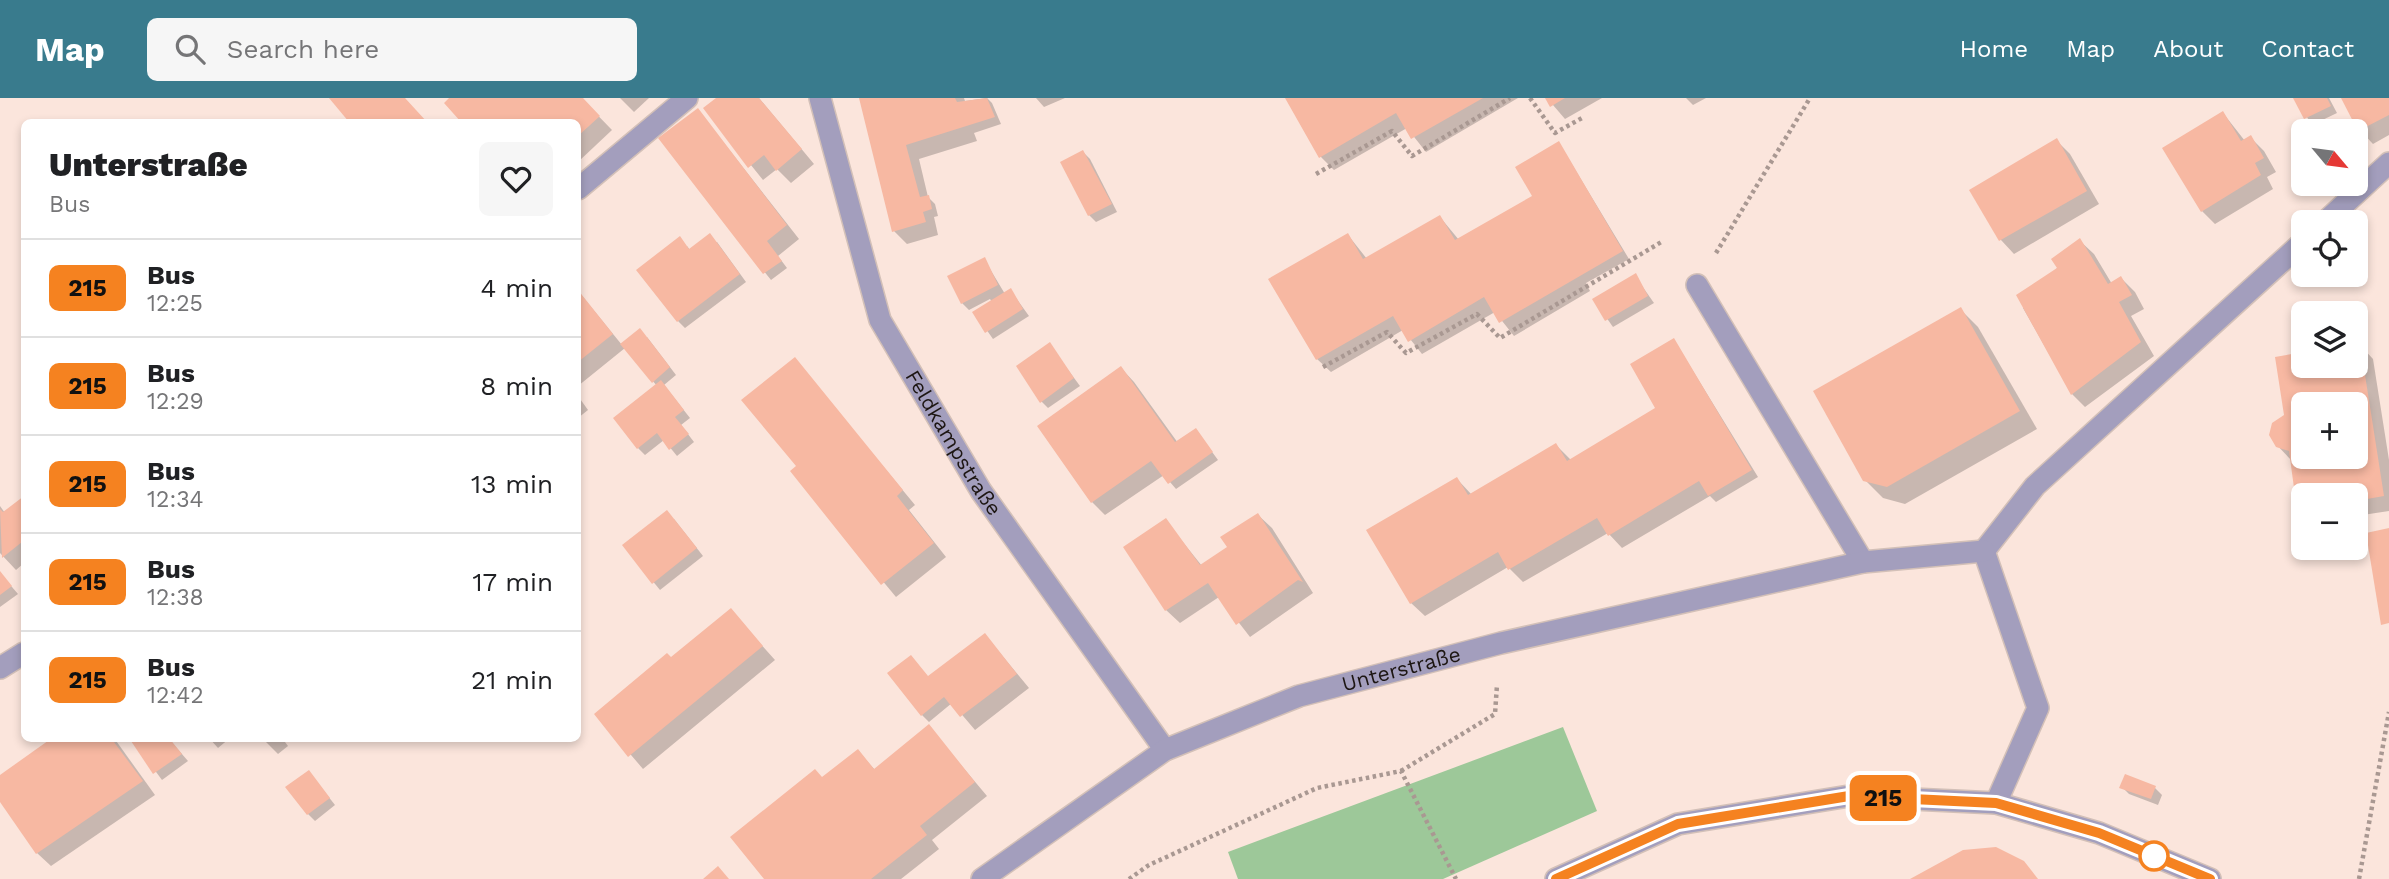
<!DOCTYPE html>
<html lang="en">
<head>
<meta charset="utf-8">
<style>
	:root { --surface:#fff; --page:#f6f6f6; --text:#202124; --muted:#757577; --line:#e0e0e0; --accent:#397b8d }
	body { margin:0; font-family:"Work Sans",sans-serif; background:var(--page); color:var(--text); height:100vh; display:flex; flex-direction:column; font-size:26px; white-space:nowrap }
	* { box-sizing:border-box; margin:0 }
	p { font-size:23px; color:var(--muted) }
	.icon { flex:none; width:38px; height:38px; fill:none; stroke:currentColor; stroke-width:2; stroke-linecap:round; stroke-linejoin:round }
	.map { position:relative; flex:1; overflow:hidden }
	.panel { position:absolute; left:21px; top:21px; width:560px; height:623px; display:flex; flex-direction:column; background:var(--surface); border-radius:10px; box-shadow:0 4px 10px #0003 }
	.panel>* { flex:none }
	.badge { padding:0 14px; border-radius:10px; font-size:24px; line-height:46px }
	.needle { width:46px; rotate:119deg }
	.fabs { position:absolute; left:2291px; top:21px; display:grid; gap:14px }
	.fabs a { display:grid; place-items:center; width:77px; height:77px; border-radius:10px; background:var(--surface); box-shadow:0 4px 10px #0003; font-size:35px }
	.map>.badge { position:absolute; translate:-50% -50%; box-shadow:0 0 0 4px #fff }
	.round { display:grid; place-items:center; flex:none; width:74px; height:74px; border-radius:10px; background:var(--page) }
	.summary { display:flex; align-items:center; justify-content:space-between; height:119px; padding:0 28px }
	h1 { font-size:33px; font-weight:800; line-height:52px }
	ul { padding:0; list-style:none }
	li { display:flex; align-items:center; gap:21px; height:98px; padding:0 28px; border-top:2px solid var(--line) }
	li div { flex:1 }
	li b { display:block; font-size:26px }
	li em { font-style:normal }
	li .badge { min-width:77px; font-weight:700; text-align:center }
	header { display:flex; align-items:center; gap:42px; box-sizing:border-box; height:98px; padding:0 35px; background:var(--accent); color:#fff }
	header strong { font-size:33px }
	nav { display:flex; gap:38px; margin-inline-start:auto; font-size:24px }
	.search { width:490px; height:63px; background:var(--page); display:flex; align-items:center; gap:18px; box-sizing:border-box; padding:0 24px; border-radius:10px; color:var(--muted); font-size:26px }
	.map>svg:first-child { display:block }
	.green { fill:#9dc899 }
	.shadow { fill:#0003; fill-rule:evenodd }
	.building { fill:#f7b8a2; fill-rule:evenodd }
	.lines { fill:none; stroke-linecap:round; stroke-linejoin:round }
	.minor-casing { stroke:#d3c0b8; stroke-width:24 }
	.path { stroke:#a99892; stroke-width:4.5; stroke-dasharray:3.5 3.5; stroke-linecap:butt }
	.minor { stroke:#a39ebd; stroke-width:21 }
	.line-casing { stroke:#fff; stroke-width:16 }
	.line { stroke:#f58220; stroke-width:10 }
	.stop-dot { fill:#fff; stroke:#f58220; stroke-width:3.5 }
	.labels { text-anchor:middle; stroke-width:7; stroke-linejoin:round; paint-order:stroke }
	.street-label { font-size:21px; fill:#1d1613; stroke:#fbe5dc }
</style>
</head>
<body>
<header>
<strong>Map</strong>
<div class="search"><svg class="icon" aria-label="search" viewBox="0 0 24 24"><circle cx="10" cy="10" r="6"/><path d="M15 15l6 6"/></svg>Search here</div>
<nav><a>Home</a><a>Map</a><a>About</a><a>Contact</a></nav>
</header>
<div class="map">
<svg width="2389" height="781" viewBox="0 0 2389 781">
	<rect width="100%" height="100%" fill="#fbe5dc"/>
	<path class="green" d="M 1563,629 L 1597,713 L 1443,781 L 1238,781 L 1228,754 Z"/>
	<g class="shadow">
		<path d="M 331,0 L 404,0 L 426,24 L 351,24 Z"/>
		<path d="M 452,0 L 581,0 L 612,32 L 578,64 L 578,24 L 464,24 L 446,5 Z"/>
		<path d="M 620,0 L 649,0 L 634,14 Z"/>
		<path d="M 719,0 L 759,0 L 814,66 L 791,85 L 777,71 L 763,82 L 705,10 Z"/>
		<path d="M 861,0 L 964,0 L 965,3 L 987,0 L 992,5 L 1001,26 L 974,35 L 977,43 L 919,61 L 928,99 L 935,106 L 938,118 L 934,119 L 938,137 L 907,146 L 894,133 Z"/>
		<path d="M 1036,0 L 1065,0 L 1044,9 Z"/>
		<path d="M 1287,0 L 1518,0 L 1426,54 L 1407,30 L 1334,72 L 1321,59 Z"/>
		<path d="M 1547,0 L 1602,0 L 1565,21 Z"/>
		<path d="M 1686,0 L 1706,0 L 1693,7 Z"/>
		<path d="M 2295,0 L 2329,0 L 2337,15 L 2312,27 Z"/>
		<path d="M 2343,0 L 2389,0 L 2389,37 L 2373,46 L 2360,32 Z"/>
		<path d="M 698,12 L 799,141 L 778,158 L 787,170 L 771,182 L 750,156 Z"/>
		<path d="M 2223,15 L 2245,43 L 2250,39 L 2264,53 L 2276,74 L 2267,79 L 2273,91 L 2215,126 L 2202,113 Z"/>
		<path d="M 2056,42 L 2070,56 L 2099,106 L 2014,156 L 2001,142 L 1972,92 Z"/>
		<path d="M 1559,45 L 1629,161 L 1586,185 L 1590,193 L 1514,238 L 1495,214 L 1422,256 L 1403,232 L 1331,274 L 1317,261 L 1348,137 L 1367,161 L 1440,119 L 1459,142 L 1534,99 Z"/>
		<path d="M 1083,54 L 1090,61 L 1117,114 L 1096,124 L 1089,117 Z"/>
		<path d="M 2080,143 L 2094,156 L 2112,186 L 2121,180 L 2135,194 L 2144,211 L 2131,218 L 2154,258 L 2085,309 L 2072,296 L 2023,210 Z"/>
		<path d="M 717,144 L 746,184 L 685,230 L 678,223 L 687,148 L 690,152 Z"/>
		<path d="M 984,161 L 1005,196 L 1011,193 L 1029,218 L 993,241 L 974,214 L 992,204 L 990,201 L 969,212 L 962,205 Z"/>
		<path d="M 1635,178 L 1654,205 L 1613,229 L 1594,202 Z"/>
		<path d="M 578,193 L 622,247 L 647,239 L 676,277 L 664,287 L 690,320 L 681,327 L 694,344 L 677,358 L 664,342 L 645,357 L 638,350 L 657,288 L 625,250 L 578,288 Z"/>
		<path d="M 1960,211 L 1978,229 L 2037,331 L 1905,406 L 1883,400 L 1865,382 Z"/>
		<path d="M 1674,242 L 1758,379 L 1716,404 L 1710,398 L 1622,450 L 1608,435 L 1523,484 L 1508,469 L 1425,518 L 1411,505 L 1457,381 L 1472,397 L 1556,347 L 1571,362 L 1662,320 Z"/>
		<path d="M 1049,246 L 1080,288 L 1048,310 L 1041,303 Z"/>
		<path d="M 2360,247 L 2373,261 L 2389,362 L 2389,413 L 2356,418 L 2356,397 L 2303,397 L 2303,415 L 2299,411 L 2291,362 L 2273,343 L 2285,318 L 2303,256 L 2303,268 L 2356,268 L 2356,248 ZM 2303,306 L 2356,306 L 2356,359 L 2303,359 Z"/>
		<path d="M 795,262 L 915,407 L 909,412 L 946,459 L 896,499 L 792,374 L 799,368 Z"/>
		<path d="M 1121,270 L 1134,284 L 1178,345 L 1196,332 L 1218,362 L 1176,391 L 1164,377 L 1105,417 L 1092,404 Z"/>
		<path d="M 578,298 L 588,312 L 578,320 Z"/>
		<path d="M 24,400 L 24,465 L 16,472 L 0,455 L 0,408 L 5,415 Z"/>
		<path d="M 1258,417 L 1272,430 L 1313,495 L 1250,539 L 1219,499 L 1180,525 L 1166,512 L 1166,423 L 1202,468 L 1230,450 Z"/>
		<path d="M 674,421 L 703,458 L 660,492 L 624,448 Z"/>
		<path d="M 0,475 L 18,496 L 0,509 Z"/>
		<path d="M 731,513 L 775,562 L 643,671 L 596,616 L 671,562 Z"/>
		<path d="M 985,537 L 1029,590 L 975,632 L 952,605 L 929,624 L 922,617 L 929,580 Z"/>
		<path d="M 929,629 L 987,698 L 932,742 L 939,751 L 901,781 L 766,781 L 823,681 L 858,653 L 875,672 Z"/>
		<path d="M 55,640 L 114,640 L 155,697 L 51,768 L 37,755 L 0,701 L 0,679 Z"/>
		<path d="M 131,640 L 168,640 L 188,663 L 162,682 Z"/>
		<path d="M 209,640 L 230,640 L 218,650 Z"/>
		<path d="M 262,640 L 282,640 L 288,648 L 278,656 Z"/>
		<path d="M 309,674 L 335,707 L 315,723 L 308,716 Z"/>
		<path d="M 2122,689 L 2155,690 L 2162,697 L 2158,707 L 2129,696 Z"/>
	</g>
	<g class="building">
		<path d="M 329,0 L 405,0 L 427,24 L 349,24 Z"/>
		<path d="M 449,0 L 583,0 L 600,18 L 578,38 L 578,24 L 461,24 L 444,5 Z"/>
		<path d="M 716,0 L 759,0 L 802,51 L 776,73 L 764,57 L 748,70 L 703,10 Z"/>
		<path d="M 859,0 L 955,0 L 957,4 L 987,0 L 995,19 L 906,47 L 920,99 L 929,97 L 932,111 L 923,114 L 926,124 L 892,134 Z"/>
		<path d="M 1285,0 L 1483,0 L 1411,41 L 1396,15 L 1319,60 Z"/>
		<path d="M 1545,0 L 1565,0 L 1550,9 Z"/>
		<path d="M 2293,0 L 2327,0 L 2331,8 L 2304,21 Z"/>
		<path d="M 2341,0 L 2389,0 L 2389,17 L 2358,33 Z"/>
		<path d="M 698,10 L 787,127 L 767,143 L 782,163 L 763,176 L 658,40 Z"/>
		<path d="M 2223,13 L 2241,43 L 2251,37 L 2264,60 L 2255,65 L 2261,77 L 2201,114 L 2162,50 Z"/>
		<path d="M 2057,40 L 2087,93 L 1999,143 L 1969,92 Z"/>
		<path d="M 1559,43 L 1623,153 L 1499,225 L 1484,199 L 1408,244 L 1393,218 L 1316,262 L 1268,181 L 1348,135 L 1363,161 L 1440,117 L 1455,142 L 1532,98 L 1515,69 Z"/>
		<path d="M 1083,52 L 1112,106 L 1088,118 L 1060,64 Z"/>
		<path d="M 710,135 L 740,176 L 677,224 L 636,172 L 680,138 L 689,151 Z"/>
		<path d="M 2080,140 L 2108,186 L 2121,178 L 2132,197 L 2119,204 L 2141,244 L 2071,297 L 2016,197 L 2057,170 L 2051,161 Z"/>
		<path d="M 985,159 L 998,187 L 961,206 L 947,178 Z"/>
		<path d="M 1636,175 L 1648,198 L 1605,223 L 1592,201 Z"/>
		<path d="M 1011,190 L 1023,211 L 985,235 L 972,214 Z"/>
		<path d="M 578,192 L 613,236 L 578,264 Z"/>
		<path d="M 1961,209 L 2020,313 L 1887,389 L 1863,383 L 1813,293 Z"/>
		<path d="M 640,230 L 670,269 L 652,285 L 620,246 Z"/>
		<path d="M 1674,240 L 1752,372 L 1708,398 L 1699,383 L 1608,438 L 1597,420 L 1508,472 L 1498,454 L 1410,506 L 1366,432 L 1457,379 L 1468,397 L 1556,345 L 1567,363 L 1655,310 L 1630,266 Z"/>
		<path d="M 1050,244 L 1074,280 L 1040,305 L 1016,268 Z"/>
		<path d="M 2360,245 L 2384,398 L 2356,403 L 2356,397 L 2303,397 L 2303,411 L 2297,412 L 2289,353 L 2276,349 L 2269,337 L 2272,325 L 2284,317 L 2275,259 L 2303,254 L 2303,268 L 2356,268 L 2356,246 ZM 2303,306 L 2356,306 L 2356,359 L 2303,359 Z"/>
		<path d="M 795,259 L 903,392 L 897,398 L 934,445 L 881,487 L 790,373 L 796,368 L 741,302 Z"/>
		<path d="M 1121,268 L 1175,344 L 1196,330 L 1213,354 L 1168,386 L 1151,363 L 1091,405 L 1037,328 Z"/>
		<path d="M 661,282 L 684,312 L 675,319 L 689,336 L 669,352 L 657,335 L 637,351 L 613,320 Z"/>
		<path d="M 24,398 L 24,446 L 22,444 L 2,460 L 0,411 L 3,414 Z"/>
		<path d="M 667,412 L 697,450 L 652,486 L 622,447 Z"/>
		<path d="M 1258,415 L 1303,484 L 1298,482 L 1236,527 L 1208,485 L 1165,513 L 1123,449 L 1166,420 L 1200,467 L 1227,449 L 1220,439 Z"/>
		<path d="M 2389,430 L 2389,525 L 2381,527 L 2366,435 Z"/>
		<path d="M 0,473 L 12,488 L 0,497 Z"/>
		<path d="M 731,510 L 763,548 L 628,659 L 594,616 L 667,555 L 671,559 Z"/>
		<path d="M 985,535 L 1017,576 L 960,619 L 944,599 L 921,618 L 887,575 L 911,557 L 928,578 Z"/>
		<path d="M 929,626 L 975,684 L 920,728 L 927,737 L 871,781 L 764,781 L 730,739 L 815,671 L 822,679 L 858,651 L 874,671 Z"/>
		<path d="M 52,640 L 111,640 L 143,683 L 36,756 L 0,704 L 0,677 Z"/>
		<path d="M 129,640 L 169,640 L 182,656 L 153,676 Z"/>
		<path d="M 309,672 L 330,700 L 307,717 L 285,689 Z"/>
		<path d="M 2125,676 L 2156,688 L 2151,701 L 2119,690 Z"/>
		<path d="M 1996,749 L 2024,763 L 2038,781 L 1910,781 L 1963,752 Z"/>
		<path d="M 718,768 L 729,781 L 703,781 Z"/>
	</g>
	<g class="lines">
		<defs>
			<g id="minor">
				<path id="s1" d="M 820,0 L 880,222 L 981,393 L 1165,652"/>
				<path d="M 578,91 L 687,0"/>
				<path d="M 2325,124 L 2389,65"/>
				<path d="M 1697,187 L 1863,464"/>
				<path d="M 0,570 L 24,555"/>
				<path d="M 1996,705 L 2038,610 L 1984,453 L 2035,388 L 2303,144"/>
				<path id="s2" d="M 982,781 L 1165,652 L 1299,598 L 1501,545 L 1863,464 L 1984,453"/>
				<path d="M 1556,781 L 1678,726 L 1849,698 L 1996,705 L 2099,735 L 2210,781"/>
			</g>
		</defs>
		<use href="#minor" class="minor-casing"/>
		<g class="path">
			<path d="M 1530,0 L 1555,35 L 1582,20"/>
			<path d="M 1316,76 L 1392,33 L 1412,58 L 1510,0"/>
			<path d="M 1716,155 L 1810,0"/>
			<path d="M 1323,269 L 1387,234 L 1406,255 L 1477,216 L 1500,240 L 1663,143"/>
			<path d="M 1401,673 L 1495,616 L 1497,587"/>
			<path d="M 1129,781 L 1149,767 L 1317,690 L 1401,673 L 1456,781"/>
			<path d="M 2359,781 L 2389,614"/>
		</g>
		<use href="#minor" class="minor"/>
	</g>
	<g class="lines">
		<defs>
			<path id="line" d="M 1556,781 L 1678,726 L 1849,698 L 1996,705 L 2099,735 L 2210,781"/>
		</defs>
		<use href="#line" class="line-casing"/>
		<use href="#line" class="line"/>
	</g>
	<circle class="stop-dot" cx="2154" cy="758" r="14"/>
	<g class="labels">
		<g class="street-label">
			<text dy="7" stroke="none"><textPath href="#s1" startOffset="373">Feldkampstraße</textPath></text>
			<text dy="7" stroke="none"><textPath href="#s2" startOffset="474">Unterstraße</textPath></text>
		</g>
	</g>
</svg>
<div class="fabs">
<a><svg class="needle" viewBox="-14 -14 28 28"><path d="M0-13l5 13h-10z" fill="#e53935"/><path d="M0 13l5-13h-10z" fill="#757577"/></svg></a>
<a><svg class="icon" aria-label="locate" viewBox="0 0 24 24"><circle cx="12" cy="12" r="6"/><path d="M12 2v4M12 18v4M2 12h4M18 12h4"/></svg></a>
<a><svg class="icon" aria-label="layers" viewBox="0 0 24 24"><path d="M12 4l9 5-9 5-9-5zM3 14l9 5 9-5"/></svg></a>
<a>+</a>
<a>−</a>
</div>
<b class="badge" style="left:1883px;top:700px;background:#f58220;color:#111">215</b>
<section class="panel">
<div class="summary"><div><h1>Unterstraße</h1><p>Bus</p></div><a class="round"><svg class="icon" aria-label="heart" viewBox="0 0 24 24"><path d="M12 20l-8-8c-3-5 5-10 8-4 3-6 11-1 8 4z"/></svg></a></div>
<ul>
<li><span class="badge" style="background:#f58220;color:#111">215</span><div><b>Bus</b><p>12:25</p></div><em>4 min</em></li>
<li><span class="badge" style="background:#f58220;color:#111">215</span><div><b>Bus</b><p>12:29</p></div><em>8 min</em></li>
<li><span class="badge" style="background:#f58220;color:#111">215</span><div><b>Bus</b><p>12:34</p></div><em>13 min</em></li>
<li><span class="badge" style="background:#f58220;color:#111">215</span><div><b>Bus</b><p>12:38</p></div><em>17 min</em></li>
<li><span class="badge" style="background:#f58220;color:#111">215</span><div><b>Bus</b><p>12:42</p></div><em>21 min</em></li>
</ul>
</section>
</div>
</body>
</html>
